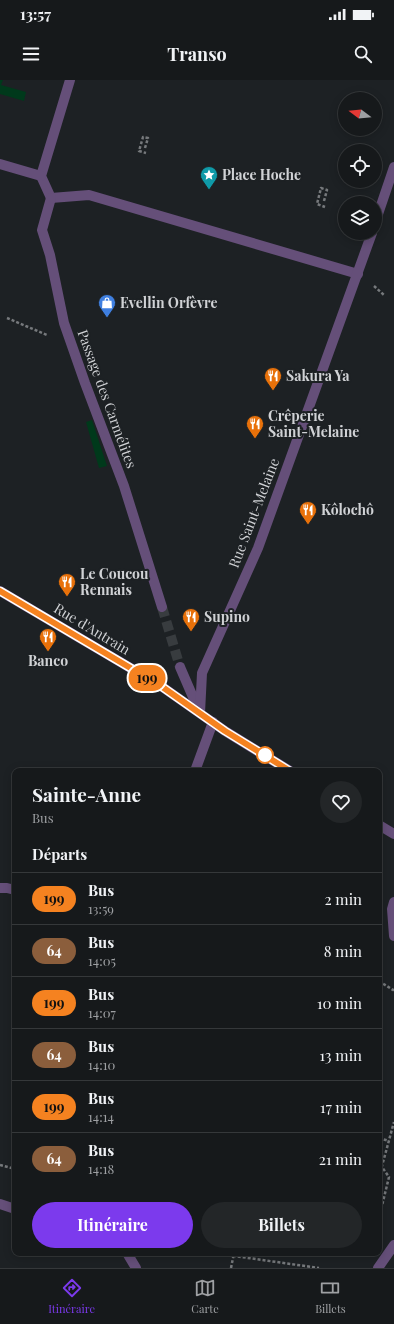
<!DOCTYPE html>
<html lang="fr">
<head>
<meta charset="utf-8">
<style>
	:root { --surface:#16191b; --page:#232628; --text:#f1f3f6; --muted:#9ea0a3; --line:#35383a; --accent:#7c3aed }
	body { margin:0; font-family:"Playfair Display",serif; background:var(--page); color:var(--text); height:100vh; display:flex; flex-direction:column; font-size:15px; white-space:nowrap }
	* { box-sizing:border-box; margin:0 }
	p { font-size:13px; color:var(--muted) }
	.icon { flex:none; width:22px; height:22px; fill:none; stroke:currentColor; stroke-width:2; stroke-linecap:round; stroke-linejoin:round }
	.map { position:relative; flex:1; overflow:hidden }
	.drawer { position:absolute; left:12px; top:688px; width:370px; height:488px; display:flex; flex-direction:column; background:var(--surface); border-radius:8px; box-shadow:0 2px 10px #0003,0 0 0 1px var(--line) }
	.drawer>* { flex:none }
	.badge { padding:0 8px; border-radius:13px; font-size:14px; line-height:26px }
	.needle { width:26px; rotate:286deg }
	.tools { position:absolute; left:338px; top:12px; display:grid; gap:8px }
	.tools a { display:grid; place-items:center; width:44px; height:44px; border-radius:50%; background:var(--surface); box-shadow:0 2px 10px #0003,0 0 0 1px var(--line); font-size:20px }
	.map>.badge { position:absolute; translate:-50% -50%; box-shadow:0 0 0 2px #fff }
	h2 { padding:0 20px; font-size:15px; line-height:36px }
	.round { display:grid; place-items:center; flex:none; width:42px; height:42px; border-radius:21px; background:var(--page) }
	.headline { display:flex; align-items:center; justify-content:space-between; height:68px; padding:0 20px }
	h1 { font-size:19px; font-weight:700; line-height:30px }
	.button { display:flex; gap:8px; margin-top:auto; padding:8px 20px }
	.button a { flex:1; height:46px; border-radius:24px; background:var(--accent); color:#fff; font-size:16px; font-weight:700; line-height:46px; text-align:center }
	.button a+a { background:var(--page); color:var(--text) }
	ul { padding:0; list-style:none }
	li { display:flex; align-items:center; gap:12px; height:52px; padding:0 20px; border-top:1px solid var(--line) }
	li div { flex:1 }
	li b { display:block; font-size:15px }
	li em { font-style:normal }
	li .badge { min-width:44px; font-weight:700; text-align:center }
	.status { display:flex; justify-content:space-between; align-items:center; height:28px; padding:0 20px; background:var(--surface); direction:ltr }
	.status svg { height:11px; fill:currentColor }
	header { display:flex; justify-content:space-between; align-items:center; height:52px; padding:0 20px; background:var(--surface); font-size:18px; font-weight:700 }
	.dock { display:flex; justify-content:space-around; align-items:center; height:56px; border-top:1px solid var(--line); background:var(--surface); font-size:11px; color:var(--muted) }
	.dock a { display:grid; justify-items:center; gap:2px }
	.dock .current { color:var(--accent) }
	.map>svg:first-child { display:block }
	.green { fill:#00391b }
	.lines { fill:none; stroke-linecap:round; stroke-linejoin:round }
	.street-tunnel { stroke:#383c3f; stroke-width:10; stroke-dasharray:10 5; stroke-linecap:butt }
	.path { stroke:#76797c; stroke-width:2.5; stroke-dasharray:3 2; stroke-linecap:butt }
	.street { stroke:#654f79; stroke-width:10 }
	.line-casing { stroke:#fff; stroke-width:9 }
	.line { stroke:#f58220; stroke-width:6 }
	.stop-dot { fill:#fff; stroke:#f58220; stroke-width:2 }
	.labels { text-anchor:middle; stroke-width:4; stroke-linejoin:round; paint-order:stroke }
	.poi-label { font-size:14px; font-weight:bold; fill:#d0d2d5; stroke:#1d2124; text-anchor:start }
	.street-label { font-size:14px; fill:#d0d2d5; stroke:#1d2124 }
</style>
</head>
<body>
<div class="status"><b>13:57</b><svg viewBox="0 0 49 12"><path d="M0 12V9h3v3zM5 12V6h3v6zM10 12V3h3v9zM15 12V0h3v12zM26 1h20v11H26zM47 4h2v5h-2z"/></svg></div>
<header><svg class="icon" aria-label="menu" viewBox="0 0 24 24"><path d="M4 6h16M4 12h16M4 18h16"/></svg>Transo<svg class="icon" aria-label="search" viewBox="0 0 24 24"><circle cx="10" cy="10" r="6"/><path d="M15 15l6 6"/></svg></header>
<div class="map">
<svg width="394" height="1188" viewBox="0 0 394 1188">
	<rect width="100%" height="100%" fill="#1d2124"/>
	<g class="green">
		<path d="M 0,0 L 3,0 L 1,5 L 26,12 L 24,21 L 0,14 Z"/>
		<path d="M 92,340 L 107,386 L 99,388 L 86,342 Z"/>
	</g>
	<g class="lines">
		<path class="street-tunnel" d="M 162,527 L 180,587"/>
		<g class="path">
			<path d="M 145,68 L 148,58 L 143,57 L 139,71 L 146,73"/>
			<path d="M 324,121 L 327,110 L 321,108 L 317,124 L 325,127"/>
			<path d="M 374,206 L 384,215"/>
			<path d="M 7,238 L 47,255"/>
			<path d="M 379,901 L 393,910 L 394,909"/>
			<path d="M 379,1058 L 389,1061"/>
			<path d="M 0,1085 L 15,1089"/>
			<path d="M 379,1087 L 382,1087 L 389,1097 L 379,1138"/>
			<path d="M 379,1097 L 394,1042"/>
			<path d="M 213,1173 L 319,1188"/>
			<path d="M 231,1188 L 234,1173"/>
		</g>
		<g class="street">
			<path d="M 70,0 L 41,96 L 51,118 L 89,115 L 358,194"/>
			<path d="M 0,84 L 41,96"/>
			<path d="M 51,118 L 42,150 L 50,175 L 64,243 L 85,303 L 124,406 L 162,527"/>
			<path d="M 375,143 L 394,87"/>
			<path d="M 0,511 L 161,606 L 225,651 L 290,691"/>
			<path d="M 180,587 L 199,631"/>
			<path d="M 200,633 L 202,593 L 258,468 L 372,153"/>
			<path d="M 195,691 L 213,642"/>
			<path d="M 379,745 L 394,754"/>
			<path d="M 0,808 L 7,808 L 15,810"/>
			<path d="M 394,822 L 392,829 L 394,856"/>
			<path d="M 0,1124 L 15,1129"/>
			<path d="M 127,1173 L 136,1188"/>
			<path d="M 378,1188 L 394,1165"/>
		</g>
	</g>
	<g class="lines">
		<defs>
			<path id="line" d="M 0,511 L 161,606 L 225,651 L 290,691"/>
		</defs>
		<use href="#line" class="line-casing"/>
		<use href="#line" class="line"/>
	</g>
	<defs>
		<symbol id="sight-pin" viewBox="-11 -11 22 30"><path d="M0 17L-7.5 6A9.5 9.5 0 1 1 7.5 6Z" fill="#0f9aa8" stroke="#1d2124"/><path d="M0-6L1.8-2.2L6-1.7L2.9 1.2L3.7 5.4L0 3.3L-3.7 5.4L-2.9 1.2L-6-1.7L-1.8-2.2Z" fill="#fff"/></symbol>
		<symbol id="shop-pin" viewBox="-11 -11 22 30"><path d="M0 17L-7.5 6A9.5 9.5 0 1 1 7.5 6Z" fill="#3f7fe0" stroke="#1d2124"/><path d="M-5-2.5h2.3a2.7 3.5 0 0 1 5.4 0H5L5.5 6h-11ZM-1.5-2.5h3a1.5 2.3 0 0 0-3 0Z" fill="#fff"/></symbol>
		<symbol id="restaurant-pin" viewBox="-11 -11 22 30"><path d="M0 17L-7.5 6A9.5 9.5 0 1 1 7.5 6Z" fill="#e8710a" stroke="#1d2124"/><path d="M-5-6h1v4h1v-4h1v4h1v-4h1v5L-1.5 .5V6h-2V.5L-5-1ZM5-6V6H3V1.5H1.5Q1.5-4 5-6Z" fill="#fff"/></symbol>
	</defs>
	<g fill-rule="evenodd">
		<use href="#sight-pin" x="199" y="85" width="20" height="27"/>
		<use href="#shop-pin" x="97" y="213" width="20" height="27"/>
		<use href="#restaurant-pin" x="263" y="286" width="20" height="27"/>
		<use href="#restaurant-pin" x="245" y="334" width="20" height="27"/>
		<use href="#restaurant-pin" x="298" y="420" width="20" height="27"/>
		<use href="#restaurant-pin" x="57" y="492" width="20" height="27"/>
		<use href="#restaurant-pin" x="181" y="527" width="20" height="27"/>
		<use href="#restaurant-pin" x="38" y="547" width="20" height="27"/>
	</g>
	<circle class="stop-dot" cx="265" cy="675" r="8"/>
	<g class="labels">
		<g class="poi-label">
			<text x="222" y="100">Place Hoche</text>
			<text x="120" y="228">Evellin Orfèvre</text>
			<text x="286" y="301">Sakura Ya</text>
			<text x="268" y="341">Crêperie<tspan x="268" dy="16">Saint-Melaine</tspan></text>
			<text x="321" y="435">Kôlochô</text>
			<text x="80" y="499">Le Coucou<tspan x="80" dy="16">Rennais</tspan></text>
			<text x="204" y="542">Supino</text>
			<text x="48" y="586" text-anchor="middle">Banco</text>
		</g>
		<g class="street-label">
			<text transform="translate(107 319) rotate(70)" y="5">Passage des Carmélites</text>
			<text transform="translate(254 433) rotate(-69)" y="5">Rue Saint-Melaine</text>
			<text transform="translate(92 549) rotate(31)" y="5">Rue d'Antrain</text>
		</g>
	</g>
</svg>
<div class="tools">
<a><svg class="needle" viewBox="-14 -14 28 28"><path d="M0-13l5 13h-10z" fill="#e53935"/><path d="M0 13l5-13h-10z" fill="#9ea0a3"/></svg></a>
<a><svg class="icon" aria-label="locate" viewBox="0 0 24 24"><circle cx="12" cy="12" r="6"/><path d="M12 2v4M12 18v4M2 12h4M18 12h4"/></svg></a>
<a><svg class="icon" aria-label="layers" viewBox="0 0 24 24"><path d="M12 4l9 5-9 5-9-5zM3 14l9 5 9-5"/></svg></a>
</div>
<b class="badge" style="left:147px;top:598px;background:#f58220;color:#111">199</b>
<section class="drawer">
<div class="headline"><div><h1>Sainte-Anne</h1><p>Bus</p></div><a class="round"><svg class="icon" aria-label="heart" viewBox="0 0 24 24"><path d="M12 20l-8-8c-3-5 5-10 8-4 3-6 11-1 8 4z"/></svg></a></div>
<h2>Départs</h2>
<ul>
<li><span class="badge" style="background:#f58220;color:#111">199</span><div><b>Bus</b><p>13:59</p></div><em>2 min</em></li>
<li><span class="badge" style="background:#8b5e3c;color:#fff">64</span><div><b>Bus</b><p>14:05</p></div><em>8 min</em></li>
<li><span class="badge" style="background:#f58220;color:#111">199</span><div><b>Bus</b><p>14:07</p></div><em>10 min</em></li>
<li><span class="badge" style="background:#8b5e3c;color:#fff">64</span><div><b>Bus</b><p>14:10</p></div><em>13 min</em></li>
<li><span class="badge" style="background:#f58220;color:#111">199</span><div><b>Bus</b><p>14:14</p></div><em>17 min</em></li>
<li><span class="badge" style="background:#8b5e3c;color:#fff">64</span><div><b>Bus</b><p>14:18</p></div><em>21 min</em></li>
</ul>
<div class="button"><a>Itinéraire</a><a>Billets</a></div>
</section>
</div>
<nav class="dock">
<a class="current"><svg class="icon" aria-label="directions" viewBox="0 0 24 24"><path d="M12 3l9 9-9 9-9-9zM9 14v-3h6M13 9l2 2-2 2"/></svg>Itinéraire</a>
<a><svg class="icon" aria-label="map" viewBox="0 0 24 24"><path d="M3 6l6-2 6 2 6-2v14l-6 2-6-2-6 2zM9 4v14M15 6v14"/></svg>Carte</a>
<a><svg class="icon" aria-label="tickets" viewBox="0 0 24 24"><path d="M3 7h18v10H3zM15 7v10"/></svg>Billets</a>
</nav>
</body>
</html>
